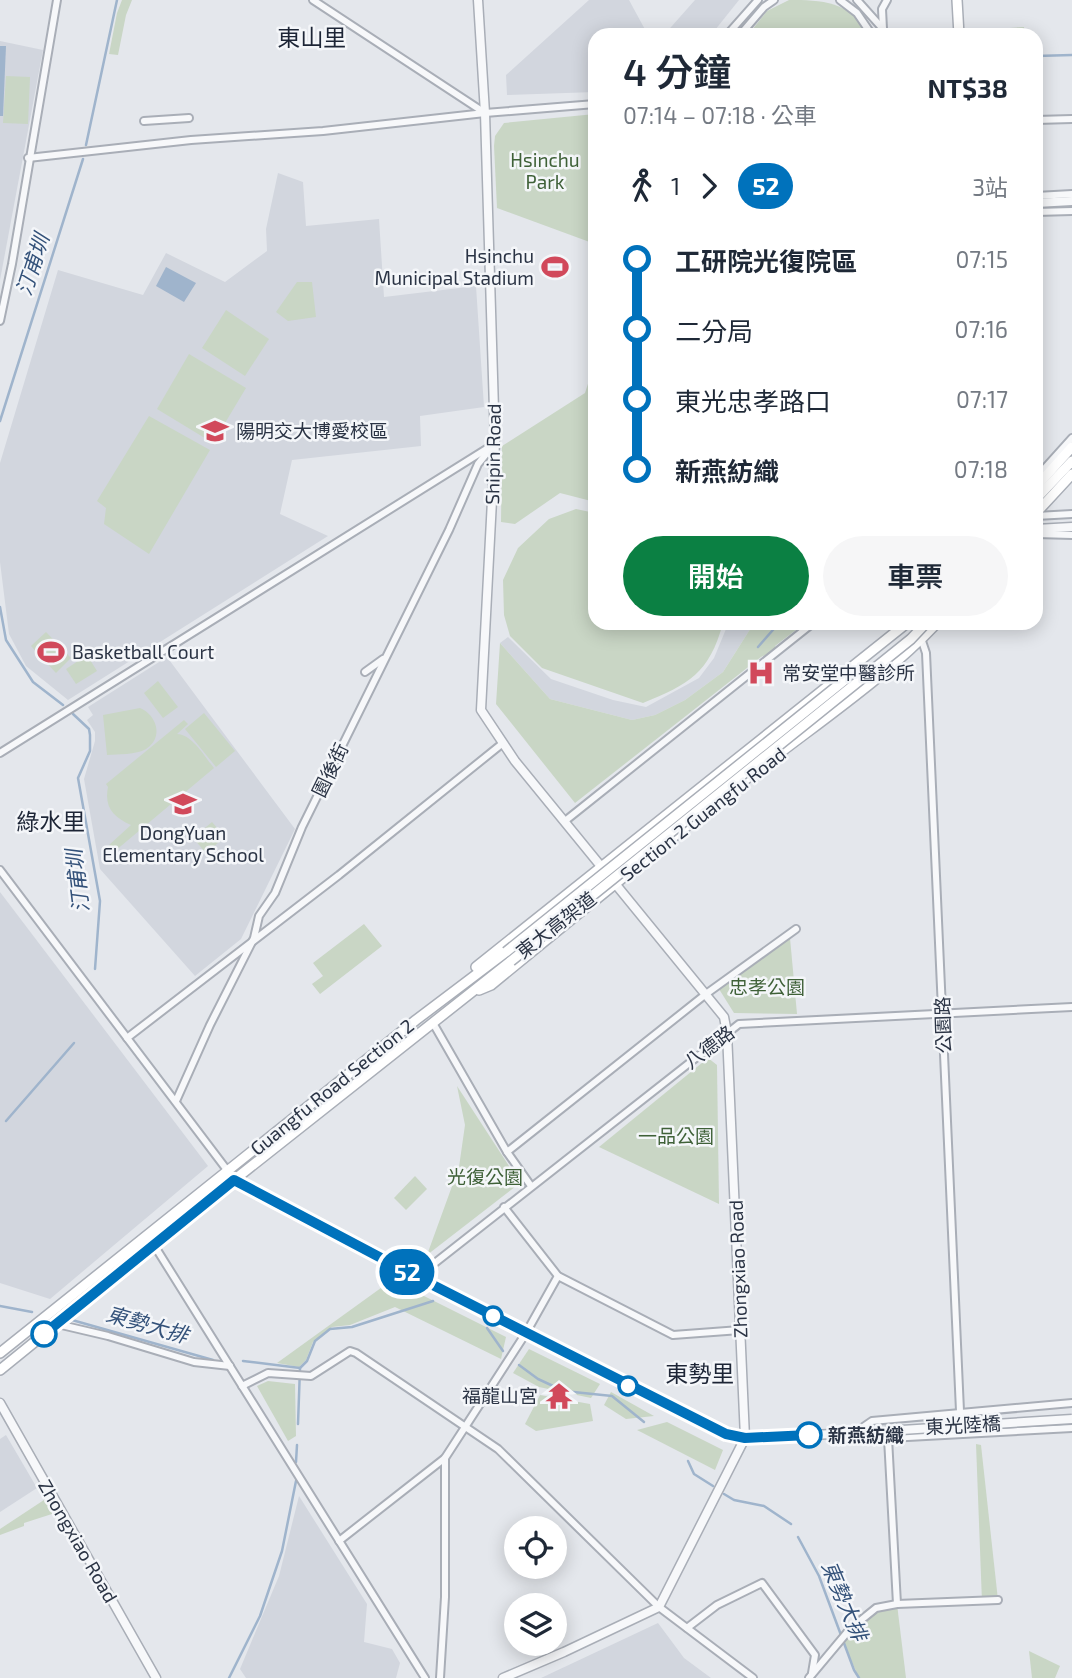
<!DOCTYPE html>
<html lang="zh-TW">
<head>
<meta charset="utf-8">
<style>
	:root { --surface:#fff; --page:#f6f6f7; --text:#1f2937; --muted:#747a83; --accent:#0b8043 }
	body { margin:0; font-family:"Exo 2","Noto Sans TC",sans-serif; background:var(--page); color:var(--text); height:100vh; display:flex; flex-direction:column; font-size:26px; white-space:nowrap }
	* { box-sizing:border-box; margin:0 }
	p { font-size:23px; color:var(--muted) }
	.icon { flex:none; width:38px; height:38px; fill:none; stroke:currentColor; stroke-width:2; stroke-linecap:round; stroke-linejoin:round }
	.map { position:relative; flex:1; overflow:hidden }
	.side { position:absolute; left:588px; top:28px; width:455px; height:602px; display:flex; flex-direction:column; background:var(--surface); border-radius:21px; box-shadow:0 4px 18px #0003 }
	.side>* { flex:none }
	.badge { padding:0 14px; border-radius:23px; font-size:24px; line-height:46px }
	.buttons { position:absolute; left:504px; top:1516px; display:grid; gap:14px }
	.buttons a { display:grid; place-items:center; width:63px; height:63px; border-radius:50%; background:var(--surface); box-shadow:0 4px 18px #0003; font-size:35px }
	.map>.badge { position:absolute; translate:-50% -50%; box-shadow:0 0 0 4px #fff }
	.legs { display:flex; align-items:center; gap:10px; height:77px; padding:0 35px; font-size:23px }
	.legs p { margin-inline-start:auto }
	.head { display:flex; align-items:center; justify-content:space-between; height:119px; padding:0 35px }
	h1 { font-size:38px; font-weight:600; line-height:52px }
	.button { display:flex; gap:14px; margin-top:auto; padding:14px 35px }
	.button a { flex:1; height:80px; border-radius:42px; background:var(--accent); color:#fff; font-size:28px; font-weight:600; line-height:80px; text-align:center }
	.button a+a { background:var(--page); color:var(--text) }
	ul { padding:0 35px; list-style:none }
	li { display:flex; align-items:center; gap:24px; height:70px; font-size:26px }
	li i { display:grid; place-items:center; width:10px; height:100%; margin:0 9px; background:currentColor }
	li i::after { content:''; width:18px; height:18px; margin:-9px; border:5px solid; border-radius:50%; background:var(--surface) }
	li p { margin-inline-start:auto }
	li:first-child i { background:linear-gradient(#0000 50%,currentColor 0) }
	li:last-child i { background:linear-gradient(currentColor 50%,#0000 0) }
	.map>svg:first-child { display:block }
	.built { fill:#d2d6de }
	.green { fill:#c9d6c5 }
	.water { fill:#9fb4cc }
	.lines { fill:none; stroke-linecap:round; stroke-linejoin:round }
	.stream { stroke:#9fb4cc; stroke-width:2.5 }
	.minor-casing { stroke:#a9aeb7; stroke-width:10 }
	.tertiary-casing { stroke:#a9aeb7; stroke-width:11 }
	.secondary-casing { stroke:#a9aeb7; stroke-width:12 }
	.minor { stroke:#f7f8fa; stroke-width:6 }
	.tertiary { stroke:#f7f8fa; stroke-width:8 }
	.secondary { stroke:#fff; stroke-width:9 }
	.tertiary-bridge-casing { stroke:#a9aeb7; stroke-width:11; stroke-linecap:butt }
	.secondary-bridge-casing { stroke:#a9aeb7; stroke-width:12; stroke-linecap:butt }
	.tertiary-bridge { stroke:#f7f8fa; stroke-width:8 }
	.secondary-bridge { stroke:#fff; stroke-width:9 }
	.line-1-casing { stroke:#fff; stroke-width:16 }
	.line-1 { stroke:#0072bc; stroke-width:10 }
	.stop-1-dot { fill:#fff; stroke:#0072bc; stroke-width:3.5 }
	.labels { text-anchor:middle; stroke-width:5; stroke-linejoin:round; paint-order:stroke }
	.park-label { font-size:19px; fill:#3f6138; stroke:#f4f6f9 }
	.poi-label { font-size:19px; fill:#2b3445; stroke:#f4f6f9; text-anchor:start }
	.street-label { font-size:19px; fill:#2b3445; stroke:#f4f6f9 }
	.stop-label { font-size:19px; font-weight:bold; fill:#2b3445; stroke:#f4f6f9; text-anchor:start }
	.water-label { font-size:21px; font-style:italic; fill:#34527a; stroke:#f4f6f9 }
	.quarter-label { font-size:23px; fill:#1d2536; stroke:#f4f6f9 }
</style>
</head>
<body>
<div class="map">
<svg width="1072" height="1678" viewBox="0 0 1072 1678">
	<rect width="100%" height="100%" fill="#e4e7ec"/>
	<g class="built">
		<path d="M 589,0 L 629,0 L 648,35 L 595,35 L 595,92 L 507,95 L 506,75 Z"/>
		<path d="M 695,0 L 739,0 L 711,35 L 664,35 Z"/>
		<path d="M 0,41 L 43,50 L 0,280 Z"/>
		<path d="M 278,173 L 303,182 L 306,226 L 379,219 L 384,297 L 476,286 L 484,407 L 420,416 L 421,446 L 292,460 L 280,514 L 328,536 L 68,700 L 26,666 L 9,634 L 0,562 L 0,463 L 58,270 L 143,295 L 166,253 L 225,282 L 267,251 L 266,229 Z"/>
		<path d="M 726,623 L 754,623 L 723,672 L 685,700 L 655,715 L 632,720 L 550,699 L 500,643 L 508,637 L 551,679 L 613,700 L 646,707 L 699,678 L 714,658 L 726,629 Z"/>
		<path d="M 167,657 L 295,829 L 241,939 L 195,976 L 100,869 L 84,779 L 95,741 L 95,732 L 87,720 L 93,715 L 88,707 Z"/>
		<path d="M 0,892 L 208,1166 L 50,1299 L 0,1283 Z"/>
		<path d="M 6,1435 L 37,1488 L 0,1512 L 0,1439 Z"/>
		<path d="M 299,1496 L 367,1604 L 364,1642 L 392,1649 L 400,1663 L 396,1678 L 246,1678 L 240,1669 L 279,1576 Z"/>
		<path d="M 658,1623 L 684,1658 L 711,1678 L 541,1678 Z"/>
	</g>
	<g class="green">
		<path d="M 122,0 L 132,0 L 126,15 L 118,55 L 109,54 L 117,13 Z"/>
		<path d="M 789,0 C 820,0 853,1 867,35 L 748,35 L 767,11 Z"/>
		<path d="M 1024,27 L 1025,35 L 993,35 L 993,29 Z"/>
		<path d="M 6,76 L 30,77 L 28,124 L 3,123 Z"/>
		<path d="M 595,114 L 595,244 L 497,208 L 494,146 L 495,136 L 504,123 Z"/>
		<path d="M 297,282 L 312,282 L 316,317 L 288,321 L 276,312 Z"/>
		<path d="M 226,310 L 269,339 L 245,376 L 202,348 Z"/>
		<path d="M 189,354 L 246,388 L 213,443 L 157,409 Z"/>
		<path d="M 595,362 L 595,502 L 560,493 L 515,524 L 501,522 L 502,446 L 585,393 Z"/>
		<path d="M 149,416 L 210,450 L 149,554 L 104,524 L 106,508 L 97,501 Z"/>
		<path d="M 576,509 L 595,513 L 595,623 L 723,623 C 709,674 689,684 643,703 L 542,668 L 510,636 L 504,615 L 503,580 L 518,548 L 549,519 Z"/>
		<path d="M 754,623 L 805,623 L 775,646 L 776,650 L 761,657 L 575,803 L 496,704 L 500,643 L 550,699 L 632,720 L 655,715 L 685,700 L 723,672 Z"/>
		<path d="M 46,632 L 71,658 L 56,673 L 31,646 Z"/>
		<path d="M 87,655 L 97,671 L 76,684 L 66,669 Z"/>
		<path d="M 158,681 L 178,707 L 163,718 L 144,693 Z"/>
		<path d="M 140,708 C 157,715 164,738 146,749 C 136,755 118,754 107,755 L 103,715 Z"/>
		<path d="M 204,713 L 235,751 L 216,767 L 185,729 Z"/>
		<path d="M 184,720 L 188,724 L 177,734 C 193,735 204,756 214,768 L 115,851 L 109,845 L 131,825 C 113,817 104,807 108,787 L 106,784 Z"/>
		<path d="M 212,822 L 225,837 L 206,853 L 193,838 Z"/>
		<path d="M 364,924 L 382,946 L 320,994 L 312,984 L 323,976 L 313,963 Z"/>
		<path d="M 790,938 L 797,1014 L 734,1013 L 719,989 Z"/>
		<path d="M 708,1058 L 717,1065 L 719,1204 L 599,1147 Z"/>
		<path d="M 457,1086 L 520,1183 L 427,1255 L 459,1167 L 465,1125 Z"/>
		<path d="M 415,1176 L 427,1189 L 406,1210 L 394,1198 Z"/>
		<path d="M 392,1280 L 506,1337 L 501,1359 L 395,1307 L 350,1325 L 332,1327 L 313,1342 L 306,1360 L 299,1367 L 277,1363 Z"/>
		<path d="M 529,1349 L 600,1384 L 591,1398 L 539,1387 L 513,1373 Z"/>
		<path d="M 268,1381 L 295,1384 L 296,1436 L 288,1441 L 257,1386 Z"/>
		<path d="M 611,1392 L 654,1416 L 626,1419 L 604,1405 Z"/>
		<path d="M 540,1395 L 590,1404 L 593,1421 L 536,1431 L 525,1424 Z"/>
		<path d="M 667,1422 L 723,1450 L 715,1470 L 637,1430 Z"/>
		<path d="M 976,1444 L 981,1445 L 998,1600 L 982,1602 Z"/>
		<path d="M 47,1498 L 55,1513 L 24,1523 L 24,1526 L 0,1535 L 0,1529 Z"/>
		<path d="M 897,1604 L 906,1678 L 859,1678 L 842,1639 L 876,1608 Z"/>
		<path d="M 1029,1651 L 1060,1666 L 1055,1678 L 1032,1678 Z"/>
	</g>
	<g class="water">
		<path d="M 0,46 L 6,46 L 3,116 L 0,116 Z"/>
		<path d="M 166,267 L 196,283 L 184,302 L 156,286 Z"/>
	</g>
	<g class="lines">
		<g class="stream">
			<path d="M 1036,56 L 1072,55"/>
			<path d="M 86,145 L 117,0"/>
			<path d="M 0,421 L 83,159"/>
			<path d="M 0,607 L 6,640 L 33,682 L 63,705"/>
			<path d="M 758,647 L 779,623"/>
			<path d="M 73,714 L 89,729 L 90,735 L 90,751 L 78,778 L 100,901 L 95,969"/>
			<path d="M 6,1121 L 74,1043"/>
			<path d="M 0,1306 L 32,1312"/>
			<path d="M 72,1320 L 213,1360"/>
			<path d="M 487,1328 L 503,1351"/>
			<path d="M 243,1361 L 300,1368 L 307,1361 L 315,1341 L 330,1329 L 352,1327 L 433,1301"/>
			<path d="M 519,1365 L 538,1379 L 564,1391 L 612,1396 L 644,1422"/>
			<path d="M 298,1424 L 300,1368"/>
			<path d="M 688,1461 L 694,1474 L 713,1486"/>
			<path d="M 296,1462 L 297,1445"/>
			<path d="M 724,1494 L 734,1500 L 764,1506 L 791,1524"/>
			<path d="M 798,1537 L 819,1576 L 854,1670 L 859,1678"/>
			<path d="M 229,1678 L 260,1616 L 282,1551 L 296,1481"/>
		</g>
		<defs>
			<g id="minor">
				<path d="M 313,0 L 485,113"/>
				<path d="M 840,0 L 857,13 L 872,35"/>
				<path d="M 857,0 L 883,29 L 884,35"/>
				<path d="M 883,29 L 882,9 L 887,0"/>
				<path d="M 727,35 L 758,0"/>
				<path d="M 740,35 L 764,7 L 774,0"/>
				<path d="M 1036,120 L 1072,119"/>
				<path d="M 144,121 L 189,118"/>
				<path d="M 28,158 L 191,140 L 323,131 L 485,113 L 595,104"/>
				<path d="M 1036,196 L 1072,194"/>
				<path d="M 1036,212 L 1072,211"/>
				<path d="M 0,321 L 12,264 L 57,0"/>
				<path d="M 1036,478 L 1072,438"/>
				<path d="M 1036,516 L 1072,514"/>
				<path d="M 1036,534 L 1072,535"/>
				<path d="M 916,623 L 926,653 L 960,1411"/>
				<path d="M 365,672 L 383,659"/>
				<path d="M 0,753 L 488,448"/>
				<path d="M 565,821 L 813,623"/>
				<path d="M 0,870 L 227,1170"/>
				<path d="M 433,1023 L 507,1152 L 531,1186"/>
				<path d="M 127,1038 L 339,875 L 503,743"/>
				<path d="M 176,1101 L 210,1025 L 254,938 L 259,916 L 275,893 L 302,827 L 449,530 L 478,464 L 495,443"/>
				<path d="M 507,1152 L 706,994 L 796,929"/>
				<path d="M 504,1207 L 558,1276 L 673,1335 L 740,1330"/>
				<path d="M 154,1245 L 425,1678"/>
				<path d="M 417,1277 L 739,1024 L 1072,1007"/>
				<path d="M 57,1324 L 108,1336 L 194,1362 L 230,1366"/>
				<path d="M 242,1386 L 268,1373 L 311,1376 L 350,1351 L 356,1353 L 498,1449 L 659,1607 L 753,1678"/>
				<path d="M 856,1432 L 872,1421 L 1072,1403"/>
				<path d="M 857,1434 L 871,1439 L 1072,1428"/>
				<path d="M 888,1438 L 897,1604"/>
				<path d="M 339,1541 L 445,1458 L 526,1333 L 558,1276"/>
				<path d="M 687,1628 L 717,1605 L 762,1583 L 815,1655 L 812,1673"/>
				<path d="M 440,1678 L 445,1597 L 445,1458"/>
				<path d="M 809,1678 L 850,1629 L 876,1608 L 897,1604 L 998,1600"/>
			</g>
			<g id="tertiary">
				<path d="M 478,0 L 485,113 L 495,443 L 481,710 L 515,761 L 724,1017 L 727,1033 L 745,1438 L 659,1607 L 564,1652 L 503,1678"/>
				<path d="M 1036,203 L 1072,201"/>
				<path d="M 1036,529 L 1072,527"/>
				<path d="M 227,1170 L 234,1180 L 417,1277 L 726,1434 L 745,1438 L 855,1433"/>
				<path d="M 0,1403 L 156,1678"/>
			</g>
			<g id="secondary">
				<path d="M 957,0 L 959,35"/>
				<path d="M 1036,487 L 1072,447"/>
				<path d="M 1036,499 L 1072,461"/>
				<path d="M 1036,513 L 1072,474"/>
				<path d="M 638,849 L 646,845 L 803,720"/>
				<path d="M 476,967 L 907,623"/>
				<path d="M 479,990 L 491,985 C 580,912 670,839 760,768 C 819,722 886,677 937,623"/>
				<path d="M 0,1353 L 416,1020 L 506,952"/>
				<path d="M 0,1370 L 234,1180 L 511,961"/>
			</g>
		</defs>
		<use href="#minor" class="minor-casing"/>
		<use href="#tertiary" class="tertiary-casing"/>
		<use href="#secondary" class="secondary-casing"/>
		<use href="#minor" class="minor"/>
		<use href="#tertiary" class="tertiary"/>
		<use href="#secondary" class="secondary"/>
		<defs>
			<path id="tertiary-bridge" d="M 855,1433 L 1072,1419"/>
			<g id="secondary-bridge">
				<path d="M 506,952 L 846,679"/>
				<path d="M 511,961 L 911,639 L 926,623"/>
			</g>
		</defs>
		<use href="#tertiary-bridge" class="tertiary-bridge-casing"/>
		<use href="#secondary-bridge" class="secondary-bridge-casing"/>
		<use href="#tertiary-bridge" class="tertiary-bridge"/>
		<use href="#secondary-bridge" class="secondary-bridge"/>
	</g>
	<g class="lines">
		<defs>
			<path id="line-1" d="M 44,1334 L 234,1180 L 417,1277 L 726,1434 L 745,1438 L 809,1435"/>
		</defs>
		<use href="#line-1" class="line-1-casing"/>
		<use href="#line-1" class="line-1"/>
	</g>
	<defs>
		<symbol id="stadium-bare" viewBox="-9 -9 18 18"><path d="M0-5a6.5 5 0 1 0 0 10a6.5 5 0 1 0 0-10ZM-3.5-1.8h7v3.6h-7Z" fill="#d1495b" stroke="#f4f6f9" stroke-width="2.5" paint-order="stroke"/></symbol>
		<symbol id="university-bare" viewBox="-9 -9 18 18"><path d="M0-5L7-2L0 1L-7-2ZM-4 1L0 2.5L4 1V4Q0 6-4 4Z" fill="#d1495b" stroke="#f4f6f9" stroke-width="2.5" paint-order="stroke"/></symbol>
		<symbol id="hospital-bare" viewBox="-9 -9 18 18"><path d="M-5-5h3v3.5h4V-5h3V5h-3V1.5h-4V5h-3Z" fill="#d1495b" stroke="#f4f6f9" stroke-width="2.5" paint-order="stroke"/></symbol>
		<symbol id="school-bare" viewBox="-9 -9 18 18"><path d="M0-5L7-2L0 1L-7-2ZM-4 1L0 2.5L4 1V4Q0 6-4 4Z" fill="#d1495b" stroke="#f4f6f9" stroke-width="2.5" paint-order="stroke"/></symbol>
		<symbol id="temple-bare" viewBox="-9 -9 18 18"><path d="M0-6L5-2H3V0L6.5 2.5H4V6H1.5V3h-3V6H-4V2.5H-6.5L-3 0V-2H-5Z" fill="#d1495b" stroke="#f4f6f9" stroke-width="2.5" paint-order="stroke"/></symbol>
	</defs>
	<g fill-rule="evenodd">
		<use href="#stadium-bare" x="536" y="248" width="38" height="38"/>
		<use href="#university-bare" x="196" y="412" width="38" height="38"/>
		<use href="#stadium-bare" x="32" y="633" width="38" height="38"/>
		<use href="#hospital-bare" x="742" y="654" width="38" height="38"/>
		<use href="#school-bare" x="164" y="785" width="38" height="38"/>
		<use href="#temple-bare" x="540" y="1377" width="38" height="38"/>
	</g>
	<g class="stop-1-dot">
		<circle cx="493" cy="1316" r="9"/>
		<circle cx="44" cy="1334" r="12"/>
		<circle cx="628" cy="1386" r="9"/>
		<circle cx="809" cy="1435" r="12"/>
	</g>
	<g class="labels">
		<g class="park-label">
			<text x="545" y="167">Hsinchu<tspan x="545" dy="22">Park</tspan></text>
			<text x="767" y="994">忠孝公園</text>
			<text x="676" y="1143">一品公園</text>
			<text x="485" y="1184">光復公園</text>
		</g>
		<g class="poi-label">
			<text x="534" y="263" text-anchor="end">Hsinchu<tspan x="534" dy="22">Municipal Stadium</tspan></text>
			<text x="236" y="438">陽明交大博愛校區</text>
			<text x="72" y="659">Basketball Court</text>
			<text x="782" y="680">常安堂中醫診所</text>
			<text x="183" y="840" text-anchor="middle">DongYuan<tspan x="183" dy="22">Elementary School</tspan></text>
			<text x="538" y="1403" text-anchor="end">福龍山宮</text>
		</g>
		<g class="street-label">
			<text transform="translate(493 454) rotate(-89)" y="7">Shipin Road</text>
			<text transform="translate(330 770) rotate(-64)" y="7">園後街</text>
			<text transform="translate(703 814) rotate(-38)" y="7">Section 2 Guangfu Road</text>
			<text transform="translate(556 925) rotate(-38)" y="7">東大高架道</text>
			<text transform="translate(943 1025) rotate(-92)" y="7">公園路</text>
			<text transform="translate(709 1047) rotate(-37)" y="7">八德路</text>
			<text transform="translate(332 1087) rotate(-39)" y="7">Guangfu Road Section 2</text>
			<text transform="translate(738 1269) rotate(-92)" y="7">Zhongxiao Road</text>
			<text transform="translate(963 1425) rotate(-3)" y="7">東光陸橋</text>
			<text transform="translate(78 1541) rotate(60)" y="7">Zhongxiao Road</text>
		</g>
		<g class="stop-label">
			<text x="828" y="1442">新燕紡織</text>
		</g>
		<g class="water-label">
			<text transform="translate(33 265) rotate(-72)" y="7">汀甫圳</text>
			<text transform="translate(78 881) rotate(-97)" y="7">汀甫圳</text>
			<text transform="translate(147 1325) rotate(16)" y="7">東勢大排</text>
			<text transform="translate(844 1601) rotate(67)" y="7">東勢大排</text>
		</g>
		<g class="quarter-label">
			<text x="312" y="46">東山里</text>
			<text x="51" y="830">綠水里</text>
			<text x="700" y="1382">東勢里</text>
		</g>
	</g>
</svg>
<div class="buttons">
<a><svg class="icon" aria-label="locate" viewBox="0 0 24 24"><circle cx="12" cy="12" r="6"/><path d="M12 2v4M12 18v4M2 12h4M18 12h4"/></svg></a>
<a><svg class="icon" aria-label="layers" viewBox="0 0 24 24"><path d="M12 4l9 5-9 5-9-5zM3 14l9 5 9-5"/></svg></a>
</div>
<b class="badge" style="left:407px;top:1272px;background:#0072bc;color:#fff">52</b>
<section class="side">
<div class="head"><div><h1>4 分鐘</h1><p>07:14 – 07:18 · 公車</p></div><b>NT$38</b></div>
<div class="legs"><svg class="icon" aria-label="walk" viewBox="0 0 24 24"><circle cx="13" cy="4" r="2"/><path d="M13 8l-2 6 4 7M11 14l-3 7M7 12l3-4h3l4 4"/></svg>1<svg class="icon" aria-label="forward" viewBox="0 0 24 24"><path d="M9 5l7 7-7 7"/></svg><b class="badge" style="background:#0072bc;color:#fff">52</b><p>3站</p></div>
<ul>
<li><i style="color:#0072bc"></i><b>工研院光復院區</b><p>07:15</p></li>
<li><i style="color:#0072bc"></i><span>二分局</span><p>07:16</p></li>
<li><i style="color:#0072bc"></i><span>東光忠孝路口</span><p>07:17</p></li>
<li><i style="color:#0072bc"></i><b>新燕紡織</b><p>07:18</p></li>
</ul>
<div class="button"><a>開始</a><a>車票</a></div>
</section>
</div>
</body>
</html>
